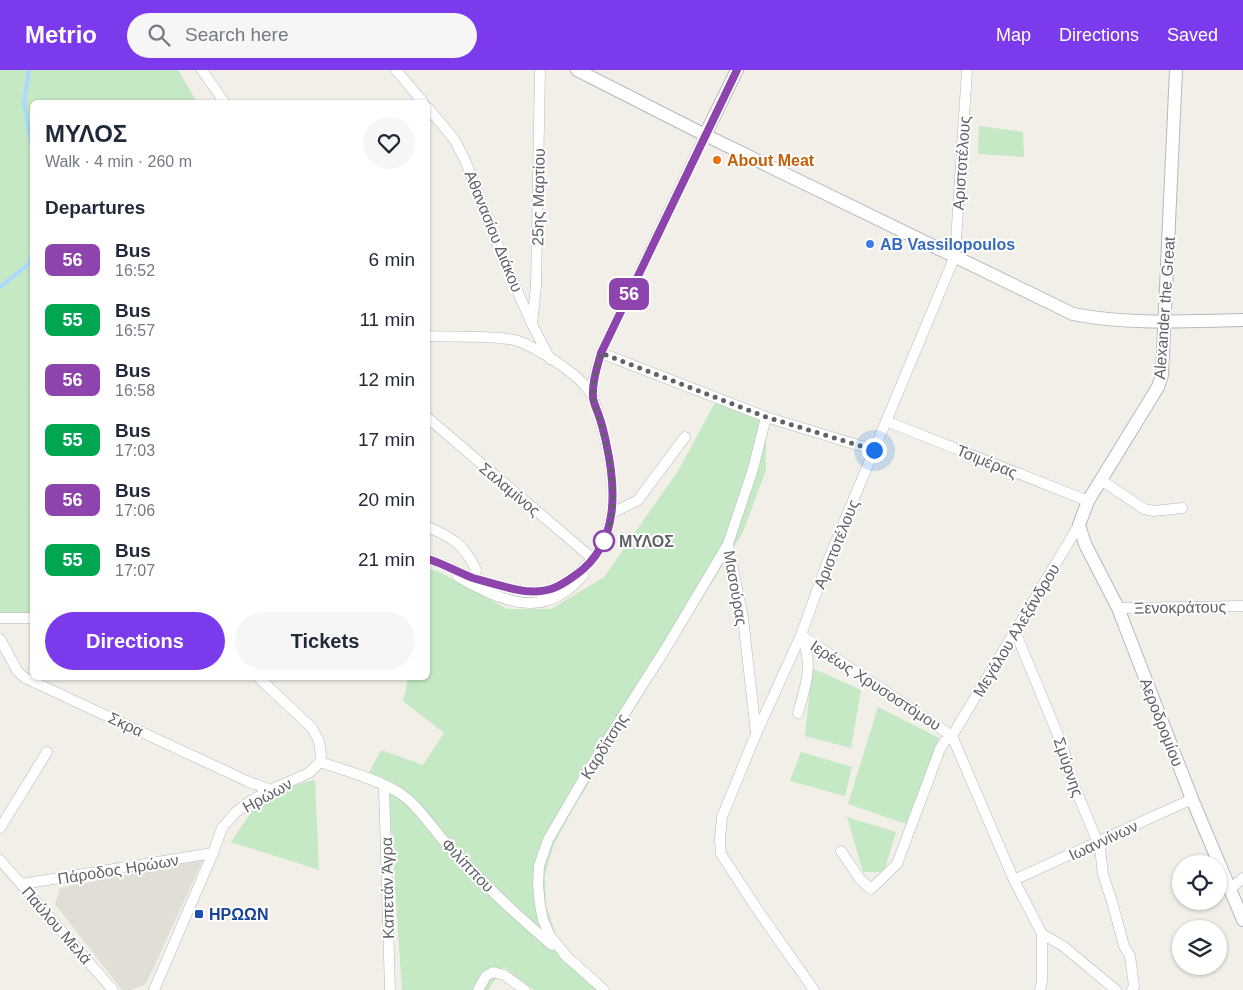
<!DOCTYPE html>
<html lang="en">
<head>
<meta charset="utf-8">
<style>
	:root { --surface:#fff; --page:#f6f6f7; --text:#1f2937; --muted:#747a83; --accent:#7c3aed }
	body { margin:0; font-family:Helvetica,sans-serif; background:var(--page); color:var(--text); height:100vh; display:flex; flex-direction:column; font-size:19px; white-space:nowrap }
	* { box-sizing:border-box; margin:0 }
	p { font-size:16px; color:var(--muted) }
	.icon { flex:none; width:28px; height:28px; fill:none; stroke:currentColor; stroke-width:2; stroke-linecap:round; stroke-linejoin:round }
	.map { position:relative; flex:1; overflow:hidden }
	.side { position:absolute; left:30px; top:30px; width:400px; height:580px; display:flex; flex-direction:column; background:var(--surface); border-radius:8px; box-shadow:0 1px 4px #0004 }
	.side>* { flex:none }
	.badge { padding:0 10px; border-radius:8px; font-size:18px; line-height:32px }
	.controls { position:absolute; left:1172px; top:785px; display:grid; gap:10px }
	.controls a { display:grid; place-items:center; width:55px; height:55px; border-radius:50%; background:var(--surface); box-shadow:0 1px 4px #0004; font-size:25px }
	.you { position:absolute; width:25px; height:25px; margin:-12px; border:4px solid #fff; border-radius:50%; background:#1a73e8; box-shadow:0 0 0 8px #1a73e833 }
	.map>.badge { position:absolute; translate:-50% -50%; box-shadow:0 0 0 2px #fff }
	h2 { padding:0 15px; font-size:19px; line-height:45px }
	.round { display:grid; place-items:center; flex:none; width:52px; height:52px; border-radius:26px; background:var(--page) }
	.head { display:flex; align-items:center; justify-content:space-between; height:85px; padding:0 15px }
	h1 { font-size:24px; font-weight:700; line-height:38px }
	.action { display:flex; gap:10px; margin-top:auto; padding:10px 15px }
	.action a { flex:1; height:58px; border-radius:30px; background:var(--accent); color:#fff; font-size:20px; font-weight:700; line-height:58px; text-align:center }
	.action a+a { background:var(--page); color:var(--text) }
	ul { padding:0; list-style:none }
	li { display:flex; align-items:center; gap:15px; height:60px; padding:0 15px }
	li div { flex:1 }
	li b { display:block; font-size:19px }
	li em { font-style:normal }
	li .badge { min-width:55px; font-weight:700; text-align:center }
	header { display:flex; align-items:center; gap:30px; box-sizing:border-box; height:70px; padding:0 25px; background:var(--accent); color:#fff }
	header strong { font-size:24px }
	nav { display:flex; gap:28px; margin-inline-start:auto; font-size:18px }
	.search { width:350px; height:45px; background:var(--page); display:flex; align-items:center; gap:12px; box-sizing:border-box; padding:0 18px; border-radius:28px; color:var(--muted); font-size:19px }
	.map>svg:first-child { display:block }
	.education { fill:#e1ded6 }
	.green { fill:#c5e8c5; fill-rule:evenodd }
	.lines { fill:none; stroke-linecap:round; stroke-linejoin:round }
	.stream { stroke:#aadaff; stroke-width:4 }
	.minor-casing { stroke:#b5b8bc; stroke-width:11 }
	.tertiary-casing { stroke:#b5b8bc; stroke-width:14 }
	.minor { stroke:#fff; stroke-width:10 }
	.tertiary { stroke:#fff; stroke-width:12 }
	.line-casing { stroke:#fff; stroke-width:11 }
	.line { stroke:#8e44ad; stroke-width:8 }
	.walk { stroke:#5f6368; stroke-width:5; stroke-dasharray:0 9 }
	.food-dot { fill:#e8710a; stroke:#fff; stroke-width:2 }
	.shop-dot { fill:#3f7fe0; stroke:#fff; stroke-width:2 }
	.stop-dot { fill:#fff; stroke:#8e44ad; stroke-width:2.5 }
	.transit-dot { fill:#1a4fb4; stroke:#fff; stroke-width:2 }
	.labels { text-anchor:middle; stroke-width:4; stroke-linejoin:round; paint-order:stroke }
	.food-label { font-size:16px; font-weight:bold; fill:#c56008; stroke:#fff; text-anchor:start }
	.street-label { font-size:16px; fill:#5f6368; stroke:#fff }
	.shop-label { font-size:16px; font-weight:bold; fill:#366cbe; stroke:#fff; text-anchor:start }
	.stop-label { font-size:16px; font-weight:bold; fill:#5f6368; stroke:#fff; text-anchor:start }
	.transit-label { font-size:16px; font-weight:bold; fill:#164399; stroke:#fff; text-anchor:start }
</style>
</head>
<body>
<header>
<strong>Metrio</strong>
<div class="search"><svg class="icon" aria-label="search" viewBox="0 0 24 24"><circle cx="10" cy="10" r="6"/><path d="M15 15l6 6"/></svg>Search here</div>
<nav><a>Map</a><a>Directions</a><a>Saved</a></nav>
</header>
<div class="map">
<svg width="1243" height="920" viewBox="0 0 1243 920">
	<rect width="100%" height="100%" fill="#f1efe8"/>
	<path class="education" d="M 203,790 L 146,914 L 131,920 L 122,920 L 55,834 L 60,818 Z"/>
	<g class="green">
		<path d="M 0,0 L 178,0 L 197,32 L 32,32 L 32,545 L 0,546 Z"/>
		<path d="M 979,56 L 1023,62 L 1024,87 L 978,84 Z"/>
		<path d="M 718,327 L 766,347 L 766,358 L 769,359 L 766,364 L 766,400 L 743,462 L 573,739 L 554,774 L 545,804 L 546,835 L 565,893 L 604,920 L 534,920 L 504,897 L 488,920 L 402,920 L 389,726 L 384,716 L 367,706 L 381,680 L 423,695 L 444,663 L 403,631 L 408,608 L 428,608 L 428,498 L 441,503 L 507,539 L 551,539 L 604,507 L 678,401 ZM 426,743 L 531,862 L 545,875 L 529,862 L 503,835 Z"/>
		<path d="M 812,598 L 861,620 L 851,678 L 805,666 Z"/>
		<path d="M 878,637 L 939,668 L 906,754 L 848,734 Z"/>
		<path d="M 801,682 L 852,697 L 845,726 L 790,711 Z"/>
		<path d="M 315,710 L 319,800 L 231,772 C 239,761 246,748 256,737 C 267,724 298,713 315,710 Z"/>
		<path d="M 847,747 L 896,762 L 884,802 L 863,802 Z"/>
	</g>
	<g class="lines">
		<g class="stream">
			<path d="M 29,0 L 24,33 L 32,78"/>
			<path d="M 0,217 L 30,193 L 32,182"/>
		</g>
		<defs>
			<g id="minor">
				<path d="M 202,0 L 224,32"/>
				<path d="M 396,0 L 423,32"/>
				<path d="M 428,38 L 454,69 L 465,90 L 503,189 L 532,254 L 550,289"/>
				<path d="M 532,254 L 536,216 L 540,0"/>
				<path d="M 428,266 C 452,267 476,266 500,268 C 506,269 513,269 518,271 C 537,278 575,302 587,318 C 596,330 599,347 603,361 C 616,412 623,472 574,506 C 565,513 554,520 544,522 C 527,524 489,513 473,508 C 457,502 444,494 428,489"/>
				<path d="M 601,283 L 766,347 L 874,380"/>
				<path d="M 593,326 L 593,311 L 601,283 L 705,65"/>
				<path d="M 428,348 L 593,489"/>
				<path d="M 886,351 L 1088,431"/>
				<path d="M 1101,410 L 1144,439 L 1154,441 L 1182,438"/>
				<path d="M 612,443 L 638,430 L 685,367"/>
				<path d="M 428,457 C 453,468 464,474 476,500 L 474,508 L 470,513"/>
				<path d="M 458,507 C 503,532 545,551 583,505"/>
				<path d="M 1118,538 L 1243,536"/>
				<path d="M 0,548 L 32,548"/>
				<path d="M 1015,561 L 1064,680 L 1068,701 L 1100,778 L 1103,804 L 1113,835 L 1124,876 L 1130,886 L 1134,916 L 1132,920"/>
				<path d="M 801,565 L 952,666"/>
				<path d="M 0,569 L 18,602 L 25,608 L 247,711 L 270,720"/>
				<path d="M 798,643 C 806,616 814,592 801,566"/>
				<path d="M 756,663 L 743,548 L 728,474 L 753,399 L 766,347"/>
				<path d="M 952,666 L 1014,810 L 1042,864 L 1063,876 L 1116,920"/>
				<path d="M 320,692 C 344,700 376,709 398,722 C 419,735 433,760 450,778 C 482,812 516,845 552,875"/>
				<path d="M 384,716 L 390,920"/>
				<path d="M 0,758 L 47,682"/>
				<path d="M 841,781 L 860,809 L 871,819 L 897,794 L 940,679 L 945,671 L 952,666 L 1079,455"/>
				<path d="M 0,790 L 113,920"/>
				<path d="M 1014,810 L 1192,729"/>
				<path d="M 22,814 L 213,783"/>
				<path d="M 1230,819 L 1243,808"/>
				<path d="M 564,884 L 604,920"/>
				<path d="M 568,888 L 550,866 L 543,850 L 540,835 L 538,815 L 539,796 L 548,770 L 591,696 L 666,578 L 728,474"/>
				<path d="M 154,920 L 213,783 L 222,758 L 236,742 L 252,730 L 270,720 L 309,703 L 320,692 L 321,685 L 319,671 L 312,658 L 259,608"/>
				<path d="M 478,920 L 486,906 L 493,902 L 504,905 L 525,920"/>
				<path d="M 814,920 L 759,842 L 721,784 L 720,769 L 722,747 L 756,664 L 801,565 L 827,493 L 955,186 L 967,0"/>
				<path d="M 1040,920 L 1042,911 L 1042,864"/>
			</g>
			<g id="tertiary">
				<path d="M 577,0 L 705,65 L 1073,244 C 1129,255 1186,251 1243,250"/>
				<path d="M 1176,0 L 1162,305 L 1158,317 L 1088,431 L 1079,455 L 1085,474 L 1118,538 L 1192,729 L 1243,850"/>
				<path d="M 705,65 L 737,0"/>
			</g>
		</defs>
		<use href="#minor" class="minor-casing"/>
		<use href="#tertiary" class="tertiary-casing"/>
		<use href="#minor" class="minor"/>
		<use href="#tertiary" class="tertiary"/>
	</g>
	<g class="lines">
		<defs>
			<path id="line" d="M 428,489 C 444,494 457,502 473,508 C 487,512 510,519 525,521 C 548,523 558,518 577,504 C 620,473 616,417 606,372 C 604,363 602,354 599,346 C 597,340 594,334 593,328 C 592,312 597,298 601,283 L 737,0"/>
		</defs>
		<use href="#line" class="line-casing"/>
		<use href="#line" class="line"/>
		<path class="walk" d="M 604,471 C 621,438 610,388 601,354 C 599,346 594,337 593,328 C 592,313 597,298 601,283 L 766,347 L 874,380"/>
	</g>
	<circle class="food-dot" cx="717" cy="90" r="5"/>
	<circle class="shop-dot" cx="870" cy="174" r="5"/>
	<circle class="stop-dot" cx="604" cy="471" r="10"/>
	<rect class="transit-dot" x="194" y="839" width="10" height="10" rx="2.5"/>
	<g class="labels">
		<g class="food-label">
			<text x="727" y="96">About Meat</text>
		</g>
		<g class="street-label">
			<text transform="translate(961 93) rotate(-86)" y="6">Αριστοτέλους</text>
			<text transform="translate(538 127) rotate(-89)" y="6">25ης Μαρτίου</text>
			<text transform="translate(494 161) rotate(68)" y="6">Αθανασίου Διάκου</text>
			<text transform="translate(1164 238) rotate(-86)" y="6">Alexander the Great</text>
			<text transform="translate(987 391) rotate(22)" y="6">Τσιμέρας</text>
			<text transform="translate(510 419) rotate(40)" y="6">Σαλαμίνος</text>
			<text transform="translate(836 474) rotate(-68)" y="6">Αριστοτέλους</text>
			<text transform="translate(736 518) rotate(80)" y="6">Μασούρας</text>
			<text transform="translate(1180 537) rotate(-1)" y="6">Ξενοκράτους</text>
			<text transform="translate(1016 560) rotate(-59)" y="6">Μεγάλου Αλεξάνδρου</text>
			<text transform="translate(876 615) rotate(33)" y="6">Ιερέως Χρυσοστόμου</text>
			<text transform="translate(1162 652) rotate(69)" y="6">Αεροδρομίου</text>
			<text transform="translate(126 654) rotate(25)" y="6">Σκρα</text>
			<text transform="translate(604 676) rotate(-58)" y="6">Καρδίτσης</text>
			<text transform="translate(1069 697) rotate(71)" y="6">Σμύρνης</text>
			<text transform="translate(267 725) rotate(-29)" y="6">Ηρώων</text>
			<text transform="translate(1103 770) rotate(-25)" y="6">Ιωαννίνων</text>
			<text transform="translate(468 795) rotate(46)" y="6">Φιλίππου</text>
			<text transform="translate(118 799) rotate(-9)" y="6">Πάροδος Ηρώων</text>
			<text transform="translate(387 818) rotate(-91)" y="6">Καπετάν Άγρα</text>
			<text transform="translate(57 855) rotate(49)" y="6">Παύλου Μελά</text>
		</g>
		<g class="shop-label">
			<text x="880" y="180">AB Vassilopoulos</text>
		</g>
		<g class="stop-label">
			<text x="619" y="477">ΜΥΛΟΣ</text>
		</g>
		<g class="transit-label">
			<text x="209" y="850">ΗΡΩΩΝ</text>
		</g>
	</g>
</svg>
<div class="controls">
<a><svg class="icon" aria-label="locate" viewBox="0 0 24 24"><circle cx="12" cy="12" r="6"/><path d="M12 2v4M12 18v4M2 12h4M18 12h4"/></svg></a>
<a><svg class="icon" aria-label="layers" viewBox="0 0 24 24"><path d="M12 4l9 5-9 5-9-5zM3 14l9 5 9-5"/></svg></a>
</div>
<div class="you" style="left:874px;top:380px"></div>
<b class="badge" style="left:629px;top:224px;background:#8e44ad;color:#fff">56</b>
<section class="side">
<div class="head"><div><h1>ΜΥΛΟΣ</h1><p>Walk · 4 min · 260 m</p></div><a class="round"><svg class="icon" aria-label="heart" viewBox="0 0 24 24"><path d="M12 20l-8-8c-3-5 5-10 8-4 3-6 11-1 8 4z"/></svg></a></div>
<h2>Departures</h2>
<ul>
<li><span class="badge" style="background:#8e44ad;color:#fff">56</span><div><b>Bus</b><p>16:52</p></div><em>6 min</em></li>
<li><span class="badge" style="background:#00a651;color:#fff">55</span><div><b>Bus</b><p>16:57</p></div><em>11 min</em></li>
<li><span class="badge" style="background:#8e44ad;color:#fff">56</span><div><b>Bus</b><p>16:58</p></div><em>12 min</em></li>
<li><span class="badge" style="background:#00a651;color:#fff">55</span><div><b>Bus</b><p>17:03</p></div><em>17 min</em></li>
<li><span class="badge" style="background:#8e44ad;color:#fff">56</span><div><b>Bus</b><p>17:06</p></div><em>20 min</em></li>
<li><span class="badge" style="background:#00a651;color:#fff">55</span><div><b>Bus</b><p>17:07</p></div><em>21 min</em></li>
</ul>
<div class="action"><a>Directions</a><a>Tickets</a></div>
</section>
</div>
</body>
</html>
